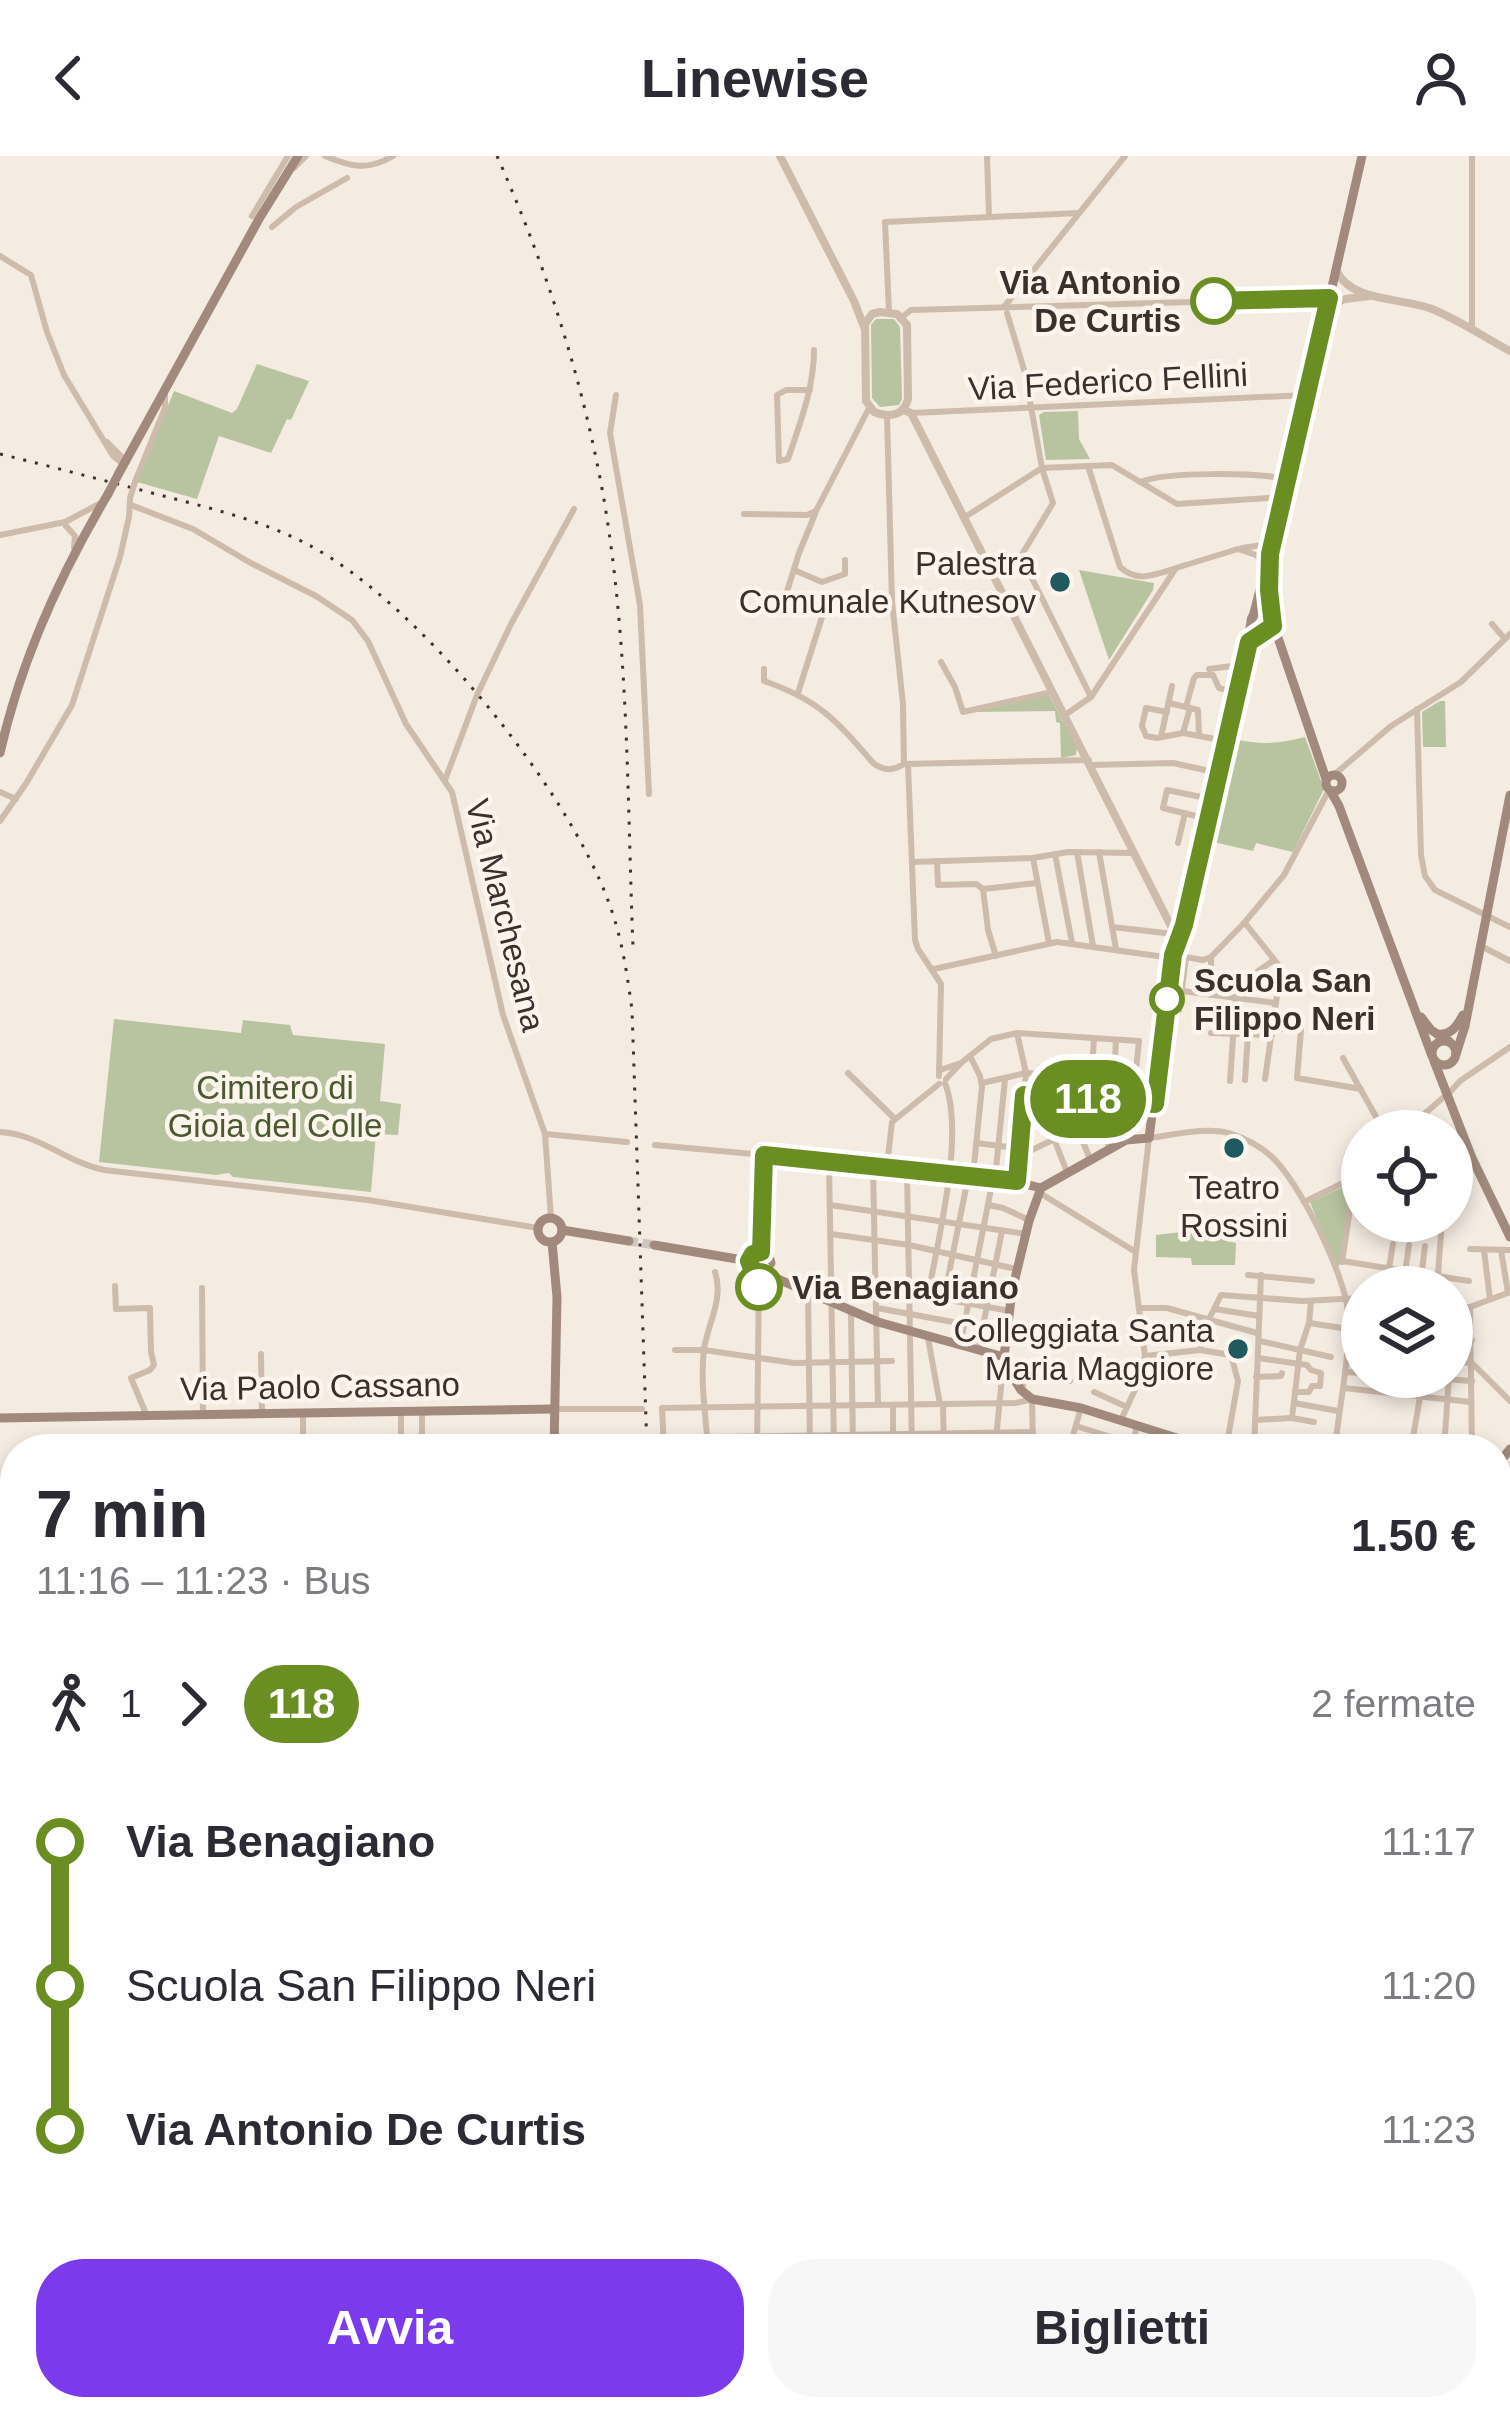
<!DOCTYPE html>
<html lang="it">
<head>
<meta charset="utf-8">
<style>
	:root { --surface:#fff; --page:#f7f7f7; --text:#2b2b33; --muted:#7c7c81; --accent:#7c3aed }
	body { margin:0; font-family:Arial,sans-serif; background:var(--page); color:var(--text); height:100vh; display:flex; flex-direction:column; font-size:45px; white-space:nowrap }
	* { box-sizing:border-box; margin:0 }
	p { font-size:39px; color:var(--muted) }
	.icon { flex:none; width:66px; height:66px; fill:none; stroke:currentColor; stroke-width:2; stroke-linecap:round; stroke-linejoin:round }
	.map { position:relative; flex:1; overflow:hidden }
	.drawer { position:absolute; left:0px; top:1278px; width:1512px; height:987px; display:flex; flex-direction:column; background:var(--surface); border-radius:48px 48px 0 0; box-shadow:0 6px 18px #0003 }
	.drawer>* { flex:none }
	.badge { padding:0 24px; border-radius:39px; font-size:42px; line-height:78px }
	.tools { position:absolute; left:1341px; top:954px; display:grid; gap:24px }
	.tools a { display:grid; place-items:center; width:132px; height:132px; border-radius:50%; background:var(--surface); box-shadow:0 6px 18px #0003; font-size:60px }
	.map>.badge { position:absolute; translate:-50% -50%; box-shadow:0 0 0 6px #fff }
	.legs { display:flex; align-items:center; gap:18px; height:132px; padding:0 36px; font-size:39px }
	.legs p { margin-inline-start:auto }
	.head { display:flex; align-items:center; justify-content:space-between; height:204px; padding:0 36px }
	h1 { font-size:66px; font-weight:700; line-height:90px }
	.cta { display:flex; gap:24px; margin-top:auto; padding:24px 36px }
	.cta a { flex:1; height:138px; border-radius:48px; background:var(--accent); color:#fff; font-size:48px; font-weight:700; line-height:138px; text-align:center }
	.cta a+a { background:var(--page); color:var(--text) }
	ul { padding:0 36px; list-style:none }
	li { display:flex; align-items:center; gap:42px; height:144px; font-size:45px }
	li i { display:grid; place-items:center; width:18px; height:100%; margin:0 15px; background:currentColor }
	li i::after { content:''; width:30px; height:30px; margin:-15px; border:9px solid; border-radius:50%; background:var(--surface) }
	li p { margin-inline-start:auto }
	li:first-child i { background:linear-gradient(#0000 50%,currentColor 0) }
	li:last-child i { background:linear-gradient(currentColor 50%,#0000 0) }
	header { display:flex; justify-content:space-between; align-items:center; height:156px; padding:0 36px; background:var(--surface); font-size:54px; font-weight:700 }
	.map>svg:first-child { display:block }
	.green { fill:#b8c4a0 }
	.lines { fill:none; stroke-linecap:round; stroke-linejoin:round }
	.secondary-tunnel { stroke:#cfc6bd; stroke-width:9; stroke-dasharray:9 4.5; stroke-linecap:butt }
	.minor { stroke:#cdbbac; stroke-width:6 }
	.tertiary { stroke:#cdbbac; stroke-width:8 }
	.secondary { stroke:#a18a7d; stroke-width:9 }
	.rail { stroke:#3b302b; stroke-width:3; stroke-dasharray:3 9; stroke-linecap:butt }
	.minor-bridge { stroke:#cdbbac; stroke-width:6 }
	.secondary-bridge { stroke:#a18a7d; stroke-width:9 }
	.line-1-casing { stroke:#fff; stroke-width:27 }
	.line-1 { stroke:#6b8e23; stroke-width:18 }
	.stop-1-dot { fill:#fff; stroke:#6b8e23; stroke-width:6 }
	.poi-dot { fill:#1f5a5e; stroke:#fbf5ee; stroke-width:4.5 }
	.labels { text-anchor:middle; stroke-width:9; stroke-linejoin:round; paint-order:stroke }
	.stop-label { font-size:33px; font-weight:bold; fill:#3b302b; stroke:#fbf5ee; text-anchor:start }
	.street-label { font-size:33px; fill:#3b302b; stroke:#fbf5ee }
	.poi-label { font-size:33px; fill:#3b302b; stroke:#fbf5ee; text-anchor:end }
	.park-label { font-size:33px; fill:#4a5a2e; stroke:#fbf5ee }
</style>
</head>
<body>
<header><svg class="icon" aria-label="back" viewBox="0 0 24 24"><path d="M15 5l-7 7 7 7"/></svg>Linewise<svg class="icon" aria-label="person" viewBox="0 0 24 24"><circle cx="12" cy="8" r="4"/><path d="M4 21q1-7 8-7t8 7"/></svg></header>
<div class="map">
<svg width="1510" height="2264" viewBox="0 0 1510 2264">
	<rect width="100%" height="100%" fill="#f4ebe1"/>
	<g class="green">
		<path d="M 876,163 L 894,163 L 900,171 L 902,243 L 899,249 L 880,251 L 872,242 L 871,169 Z"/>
		<path d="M 257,208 L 309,225 L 291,264 L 287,263 L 271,297 L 219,280 L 197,343 L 137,326 L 174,235 L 232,257 L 237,253 Z"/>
		<path d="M 1078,255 L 1079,283 L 1090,303 L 1046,304 L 1039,259 L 1044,256 Z"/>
		<path d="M 1079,414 L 1154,427 L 1153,434 L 1109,504 Z"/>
		<path d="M 1049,539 L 1077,592 L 1076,599 L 1061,602 L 1060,567 L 1056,566 L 1055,555 L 974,556 Z"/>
		<path d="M 1440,545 L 1445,545 L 1446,591 L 1423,591 L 1422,556 Z"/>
		<path d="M 1305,581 L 1324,633 L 1293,696 L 1256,687 L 1253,695 L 1209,685 L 1234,583 C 1260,589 1279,588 1305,581 Z"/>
		<path d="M 114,863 L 241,877 L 243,864 L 290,869 L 293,879 L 385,888 L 380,945 L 401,948 L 398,979 L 376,978 L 371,1036 L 233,1021 L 229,1017 L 216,1019 L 99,1006 Z"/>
		<path d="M 1352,1027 L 1340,1108 L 1338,1111 L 1335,1109 L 1310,1046 Z"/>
		<path d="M 1234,1070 L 1234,1075 L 1228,1075 L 1228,1085 L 1236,1087 L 1235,1109 L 1192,1109 L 1191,1102 L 1156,1101 L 1156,1079 Z"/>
	</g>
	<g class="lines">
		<path class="secondary-tunnel" d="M 629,1085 L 654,1089"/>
		<g class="minor">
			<path d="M 325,0 C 351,11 368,15 393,0"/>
			<path d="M 987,0 L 989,60"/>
			<path d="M 294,12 L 306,0"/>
			<path d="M 252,60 L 288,0"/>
			<path d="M 272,71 L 296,51 L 347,22"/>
			<path d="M 0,100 L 31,119 L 47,176 L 64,219 L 113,300 L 124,309"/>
			<path d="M 1004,151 L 1125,0"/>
			<path d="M 889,156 L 885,66 L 1079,57"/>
			<path d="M 1007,157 L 1025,217 L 1042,312 L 1053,347 L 1021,400 L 1091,541"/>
			<path d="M 902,161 L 911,154 L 1329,142"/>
			<path d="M 1472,174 L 1472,0"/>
			<path d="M 810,234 L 786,234 L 777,239 L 779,305 L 788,303 C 800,267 814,232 814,194"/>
			<path d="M 616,239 L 610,277 L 640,449 L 649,638"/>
			<path d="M 911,257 L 1307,239"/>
			<path d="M 887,259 L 892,446 L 903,548 L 904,608"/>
			<path d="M 107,286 L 122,301 L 124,308"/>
			<path d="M 1088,310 L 1120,411 C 1138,427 1153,419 1174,413"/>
			<path d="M 135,326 L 165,252 L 165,239"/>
			<path d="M 1140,326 C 1167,315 1257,317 1288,323"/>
			<path d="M 131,349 L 193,373 L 249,406 L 316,440 L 352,464 L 368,485 L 406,568 L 452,636 L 503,859 L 545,978 L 551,1062"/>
			<path d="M 744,358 L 807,359 L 816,355 L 869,252"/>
			<path d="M 965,361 L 1042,312 L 1112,309 L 1177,348 L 1284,341"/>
			<path d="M 66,370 L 75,380 L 74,392"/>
			<path d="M 0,379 L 65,366 L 99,348"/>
			<path d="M 1242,392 L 1270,388"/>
			<path d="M 794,414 L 822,426 L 845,418 L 845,404"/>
			<path d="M 785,442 L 799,397 L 815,358"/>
			<path d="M 1492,468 L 1505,483"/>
			<path d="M 941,506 L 955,531 L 963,556 L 1052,536"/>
			<path d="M 764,513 L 764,525 C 819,544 836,564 873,607 C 884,615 893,615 904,608 L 1089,604"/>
			<path d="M 1209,513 L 1240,509"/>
			<path d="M 798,537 L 822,461"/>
			<path d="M 1169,547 L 1198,554 L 1199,579"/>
			<path d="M 1186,551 L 1194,522 L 1197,519 L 1213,519 L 1219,532 L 1234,536"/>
			<path d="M 1417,553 L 1421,699 L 1425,720 L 1435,734 L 1510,771"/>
			<path d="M 1167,556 L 1146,552 L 1142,570 L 1146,580 L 1157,582 L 1183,577 L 1226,585"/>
			<path d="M 1065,559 L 1091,541 L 1176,412 L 1238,393 L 1256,399 L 1266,408"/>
			<path d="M 1183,577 L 1190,552"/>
			<path d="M 1161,581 L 1172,530"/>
			<path d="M 908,608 L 915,784 L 918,793 L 941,828 L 939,920"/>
			<path d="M 1091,609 L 1173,607 L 1219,617"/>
			<path d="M 1335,618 L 1391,570 L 1461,526 L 1510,478"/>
			<path d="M 445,624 L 477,539 L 511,468 L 574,353"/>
			<path d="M 0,636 L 16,643"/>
			<path d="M 1208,663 L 1163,652 L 1167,634 L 1211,643"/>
			<path d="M 0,665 L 27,626 L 72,549 L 120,401 L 129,361 L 130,345"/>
			<path d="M 1178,687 L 1185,657"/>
			<path d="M 1077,696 L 1093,790"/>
			<path d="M 1099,696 L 1116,793"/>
			<path d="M 1055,698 L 1072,787"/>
			<path d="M 1033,702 L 1049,787"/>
			<path d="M 937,705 L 938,729 L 976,728 L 983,733 L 1037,727"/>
			<path d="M 912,706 L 1033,702 L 1068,696 L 1135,697"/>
			<path d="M 983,733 L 988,774 L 996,800"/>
			<path d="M 1245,767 L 1281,812 L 1265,923"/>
			<path d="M 1112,771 L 1174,778"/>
			<path d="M 1481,790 L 1510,805"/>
			<path d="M 1173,799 L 1203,804 L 1211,801 L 1245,766 L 1284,719 L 1329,634"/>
			<path d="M 1211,801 L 1211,839"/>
			<path d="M 934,813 L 1057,786 L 1172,802"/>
			<path d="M 1212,823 L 1241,827 L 1274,804"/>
			<path d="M 1182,835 L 1276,847"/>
			<path d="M 1165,854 L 1179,854 L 1186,802 L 1184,796 L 1175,789"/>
			<path d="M 1273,872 L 1301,874 L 1297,922 L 1361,933"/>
			<path d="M 1017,877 L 1026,917 L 1017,1026"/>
			<path d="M 1211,877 L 1272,879"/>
			<path d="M 1094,883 L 1090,944 L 1110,992"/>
			<path d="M 970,900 L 980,920 L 982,931 L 973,1019"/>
			<path d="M 1343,902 L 1384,975"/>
			<path d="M 961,907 L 991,883 L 1017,877 L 1139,885 L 1135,923"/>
			<path d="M 940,914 L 961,907 L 946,923"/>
			<path d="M 848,917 L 895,963"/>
			<path d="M 1055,918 L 1090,1003"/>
			<path d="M 1114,922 L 1116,884"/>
			<path d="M 1245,924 L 1248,877"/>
			<path d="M 1230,925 L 1237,827"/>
			<path d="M 982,927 L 1026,917 L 1158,925"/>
			<path d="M 1450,936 L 1460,925 L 1510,891"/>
			<path d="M 1025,939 L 1155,948"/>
			<path d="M 1037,940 L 1067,1016"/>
			<path d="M 1405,975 L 1446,939"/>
			<path d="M 0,976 C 39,978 66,1006 104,1014 L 368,1044 L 538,1072"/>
			<path d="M 545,978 L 627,986"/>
			<path d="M 976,987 L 1032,994 L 1098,962"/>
			<path d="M 655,989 L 764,999"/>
			<path d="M 829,1006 L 834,1293"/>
			<path d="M 887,1010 L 892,966 L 939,928"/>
			<path d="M 873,1012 L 878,1249"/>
			<path d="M 907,1015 L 912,1293"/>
			<path d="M 995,1023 L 1005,923"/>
			<path d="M 1040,1037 L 1134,1095"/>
			<path d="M 1304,1046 L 1341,1028 L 1362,1014"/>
			<path d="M 830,1049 L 1026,1078"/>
			<path d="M 988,1049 L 1003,1052 L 1029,1064"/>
			<path d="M 831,1078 L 909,1089 L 1016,1113"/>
			<path d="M 1470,1093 L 1510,1094"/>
			<path d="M 1484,1094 L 1490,1143"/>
			<path d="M 1501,1094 L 1508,1137"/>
			<path d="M 1342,1105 L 1469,1125"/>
			<path d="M 1342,1106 L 1355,1020"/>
			<path d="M 1248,1119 L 1312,1125"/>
			<path d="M 115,1130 L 116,1153 L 150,1152 L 151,1196 L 154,1209 L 150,1214 L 131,1222 L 147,1260"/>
			<path d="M 877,1131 L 1010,1155"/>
			<path d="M 1386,1131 L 1393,1088"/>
			<path d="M 1403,1131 L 1409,1089"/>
			<path d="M 1420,1131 L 1425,1090"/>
			<path d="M 1437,1131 L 1442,1065"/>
			<path d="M 202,1132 L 203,1259"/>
			<path d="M 808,1137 L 810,1293"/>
			<path d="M 928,1139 C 938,1084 965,978 945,927"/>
			<path d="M 944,1142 L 968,1022"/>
			<path d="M 1452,1151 L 1470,1151 L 1510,1136"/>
			<path d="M 1470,1151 L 1472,1293"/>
			<path d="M 877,1152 L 964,1168"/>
			<path d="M 1140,1152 L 1167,1152 L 1257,1177"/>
			<path d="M 1215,1153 L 1259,1160"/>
			<path d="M 851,1156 L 853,1293"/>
			<path d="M 1309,1167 L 1362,1175"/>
			<path d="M 1452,1170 L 1452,1151"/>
			<path d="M 1144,1176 L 1178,1172 L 1204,1180"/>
			<path d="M 928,1182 L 940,1248"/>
			<path d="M 1452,1183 L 1472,1184"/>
			<path d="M 1260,1185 L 1331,1201"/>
			<path d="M 960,1190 L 993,1023"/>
			<path d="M 675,1194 L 704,1194 L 794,1207 L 892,1205"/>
			<path d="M 1200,1194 L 1208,1165 L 1221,1139 L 1302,1145 L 1362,1142"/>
			<path d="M 978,1195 L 1002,1075"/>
			<path d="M 261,1198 L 262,1258"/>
			<path d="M 1145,1200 L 1200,1194 L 1231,1199 L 1238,1225 L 1226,1293"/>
			<path d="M 1258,1202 L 1307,1209 L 1311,1214 L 1321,1217 L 1320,1230 L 1312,1230 L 1309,1236 L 1295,1236"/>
			<path d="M 1452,1205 L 1472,1207 L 1510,1245"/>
			<path d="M 1345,1216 L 1362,1217"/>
			<path d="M 1256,1221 L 1281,1220 L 1282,1217"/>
			<path d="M 1415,1221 L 1472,1225"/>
			<path d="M 1022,1232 L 1029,1214 L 1070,1225"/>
			<path d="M 1344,1232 L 1471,1246"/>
			<path d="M 1094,1236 L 1127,1251"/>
			<path d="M 1294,1247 L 1338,1255"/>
			<path d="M 893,1249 L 893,1293"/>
			<path d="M 943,1249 L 944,1293"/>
			<path d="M 557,1253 L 642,1253"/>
			<path d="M 401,1256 L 401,1289 L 422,1288 L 422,1256"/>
			<path d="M 303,1257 L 303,1293"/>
			<path d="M 1292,1262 L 1300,1194 L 1309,1167 L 1311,1145"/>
			<path d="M 1121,1264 L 1139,1225 L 1145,1200 L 1134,1114 L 1149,982 C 1174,979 1207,970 1232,978 C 1245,982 1261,991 1271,1000 C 1299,1025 1345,1119 1348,1156 C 1351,1201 1339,1248 1335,1293"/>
			<path d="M 1255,1264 L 1292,1262 L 1314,1266"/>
			<path d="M 1076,1270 L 1133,1288"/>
			<path d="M 707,1281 L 1033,1276"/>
			<path d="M 1072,1287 L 1092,1293"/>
			<path d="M 664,1293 L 662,1252 L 1016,1247 L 1032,1243 L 1033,1293"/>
			<path d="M 708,1293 C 706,1261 700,1226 704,1193 C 708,1167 724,1143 715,1116"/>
			<path d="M 757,1293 L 759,1118"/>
			<path d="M 995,1293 L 1003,1211"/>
			<path d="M 1069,1293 L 1081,1252"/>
			<path d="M 1134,1293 L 1136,1269"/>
			<path d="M 1254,1293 L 1261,1119"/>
			<path d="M 1411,1293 L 1420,1241"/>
			<path d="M 1444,1293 L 1449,1221"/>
			<path d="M 1497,1402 L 1502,1383"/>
			<path d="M 1497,1717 L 1510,1716"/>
			<path d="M 0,2243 L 15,2234"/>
			<path d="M 699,2250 L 699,2264"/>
			<path d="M 755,2250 L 773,2264"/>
			<path d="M 1379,2250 L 1385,2264"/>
		</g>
		<g class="tertiary">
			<path d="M 780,0 L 854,145 L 864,171"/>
			<path d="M 1336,114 C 1351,147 1402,141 1432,153 C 1459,164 1484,181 1510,195"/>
			<path d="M 1328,151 L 1345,143 L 1370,140"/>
			<path d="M 880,156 L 897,158 L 907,169 L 908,243 C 904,260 889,262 874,256 L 866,245 L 865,168 L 872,158 Z"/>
			<path d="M 903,254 L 911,257 L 1177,782"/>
			<path d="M 0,1753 L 15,1749"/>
			<path d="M 447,2264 L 455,2250"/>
		</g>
		<g class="secondary">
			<path d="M 119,317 L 259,63 L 298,0"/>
			<path d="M 1269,415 L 1273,463"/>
			<circle cx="1262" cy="466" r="11"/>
			<path d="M 1253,461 L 1284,341 L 1362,0"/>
			<path d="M 1273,467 L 1326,623"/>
			<path d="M 0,597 C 20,507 61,417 108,338"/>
			<circle cx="1334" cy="627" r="8"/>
			<path d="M 1330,634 L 1339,650 L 1432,900"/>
			<path d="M 1421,861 L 1431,874 L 1449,885"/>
			<path d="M 1437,878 C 1451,880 1457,870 1463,859"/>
			<circle cx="1444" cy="897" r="12"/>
			<path d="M 1456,898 L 1465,870 L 1510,639"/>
			<path d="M 1434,905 L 1472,1002 L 1510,1081"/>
			<circle cx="550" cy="1074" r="12"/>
			<path d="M 562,1074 L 629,1085"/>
			<path d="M 552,1086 L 557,1141 L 554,1293"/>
			<path d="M 654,1089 L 749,1105 L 753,1098 L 763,1096 L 769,1100 L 771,1107 L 764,1117"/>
			<path d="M 761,1096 L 764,999 L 1017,1026 L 1041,1032"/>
			<path d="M 749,1105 C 749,1114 755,1118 764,1117 L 878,1166 L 1004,1201"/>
			<path d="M 0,1262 L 553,1253"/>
			<path d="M 1212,1293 L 1081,1252 L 1032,1243 L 1021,1234 L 1007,1212 L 1004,1201 L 1012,1135 L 1029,1065 L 1041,1032 L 1126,984 L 1149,982 L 1173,799 L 1184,769 L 1251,467"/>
			<path d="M 1305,1293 L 1335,1286 L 1416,1293"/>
			<path d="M 1497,1302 L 1502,1303 L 1510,1293"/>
			<path d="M 1497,1382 L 1510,1386"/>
			<path d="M 1497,1480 L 1510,1480"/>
			<path d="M 1497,1521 L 1510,1521"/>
			<path d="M 1497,1628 L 1510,1608"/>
			<path d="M 671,2250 L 672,2264"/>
			<path d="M 1386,2250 L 1392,2264"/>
		</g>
		<g class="rail">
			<path d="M 497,0 C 545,108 582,221 603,338 C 629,487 627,640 633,791"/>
			<path d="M 0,298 C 53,311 106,325 160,339 C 209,352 261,364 307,388 C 417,445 567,631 609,747 C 622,782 627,817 632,854 L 647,1293"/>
			<path d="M 691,2250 L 691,2264"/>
		</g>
		<path class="minor-bridge" d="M 130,342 L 135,326"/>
		<path class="secondary-bridge" d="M 108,338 L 119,317"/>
	</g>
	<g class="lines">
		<defs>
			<path id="line-1" d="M 759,1131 L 759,1118 L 753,1115 L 749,1105 L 753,1098 L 761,1096 L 764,999 L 1017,1025 L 1024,939 L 1155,948 L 1173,799 L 1184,769 L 1249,486 L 1273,470 L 1269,434 L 1270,398 L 1329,142 L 1214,145"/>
		</defs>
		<use href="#line-1" class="line-1-casing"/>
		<use href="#line-1" class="line-1"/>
	</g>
	<g class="stop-1-dot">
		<circle cx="1214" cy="145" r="21"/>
		<circle cx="1167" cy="843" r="15"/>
		<circle cx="759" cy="1131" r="21"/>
	</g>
	<g class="poi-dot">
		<circle cx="1060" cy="426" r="12"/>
		<circle cx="1234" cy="992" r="12"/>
		<circle cx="1238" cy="1193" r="12"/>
	</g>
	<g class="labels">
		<g class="stop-label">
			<text x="1181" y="138" text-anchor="end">Via Antonio<tspan x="1181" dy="38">De Curtis</tspan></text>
			<text x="1194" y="836">Scuola San<tspan x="1194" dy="38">Filippo Neri</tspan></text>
			<text x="792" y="1143">Via Benagiano</text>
		</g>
		<g class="street-label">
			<text transform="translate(1108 225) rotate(-3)" y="12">Via Federico Fellini</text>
			<text transform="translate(506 759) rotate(76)" y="12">Via Marchesana</text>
			<text transform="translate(320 1230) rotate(-1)" y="12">Via Paolo Cassano</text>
		</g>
		<g class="poi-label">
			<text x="1036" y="419">Palestra<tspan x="1036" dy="38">Comunale Kutnesov</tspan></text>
			<text x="1234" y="1043" text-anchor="middle">Teatro<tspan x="1234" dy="38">Rossini</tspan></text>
			<text x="1214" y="1186">Colleggiata Santa<tspan x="1214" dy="38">Maria Maggiore</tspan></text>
		</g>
		<g class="park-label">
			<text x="275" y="943">Cimitero di<tspan x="275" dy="38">Gioia del Colle</tspan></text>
		</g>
	</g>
</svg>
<div class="tools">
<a><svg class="icon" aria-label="locate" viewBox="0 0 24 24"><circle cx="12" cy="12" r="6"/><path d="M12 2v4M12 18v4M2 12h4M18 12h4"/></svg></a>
<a><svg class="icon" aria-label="layers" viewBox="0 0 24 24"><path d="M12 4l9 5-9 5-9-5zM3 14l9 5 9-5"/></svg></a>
</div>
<b class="badge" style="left:1088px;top:943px;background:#6b8e23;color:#fff">118</b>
<section class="drawer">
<div class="head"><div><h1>7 min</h1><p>11:16 – 11:23 · Bus</p></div><b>1.50 €</b></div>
<div class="legs"><svg class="icon" aria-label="walk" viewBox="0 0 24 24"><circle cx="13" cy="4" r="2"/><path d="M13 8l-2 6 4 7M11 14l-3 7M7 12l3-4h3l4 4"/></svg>1<svg class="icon" aria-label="forward" viewBox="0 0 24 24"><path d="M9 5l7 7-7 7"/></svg><b class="badge" style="background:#6b8e23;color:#fff">118</b><p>2 fermate</p></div>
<ul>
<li><i style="color:#6b8e23"></i><b>Via Benagiano</b><p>11:17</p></li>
<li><i style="color:#6b8e23"></i><span>Scuola San Filippo Neri</span><p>11:20</p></li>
<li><i style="color:#6b8e23"></i><b>Via Antonio De Curtis</b><p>11:23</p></li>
</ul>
<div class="cta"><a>Avvia</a><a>Biglietti</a></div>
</section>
</div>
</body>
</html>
